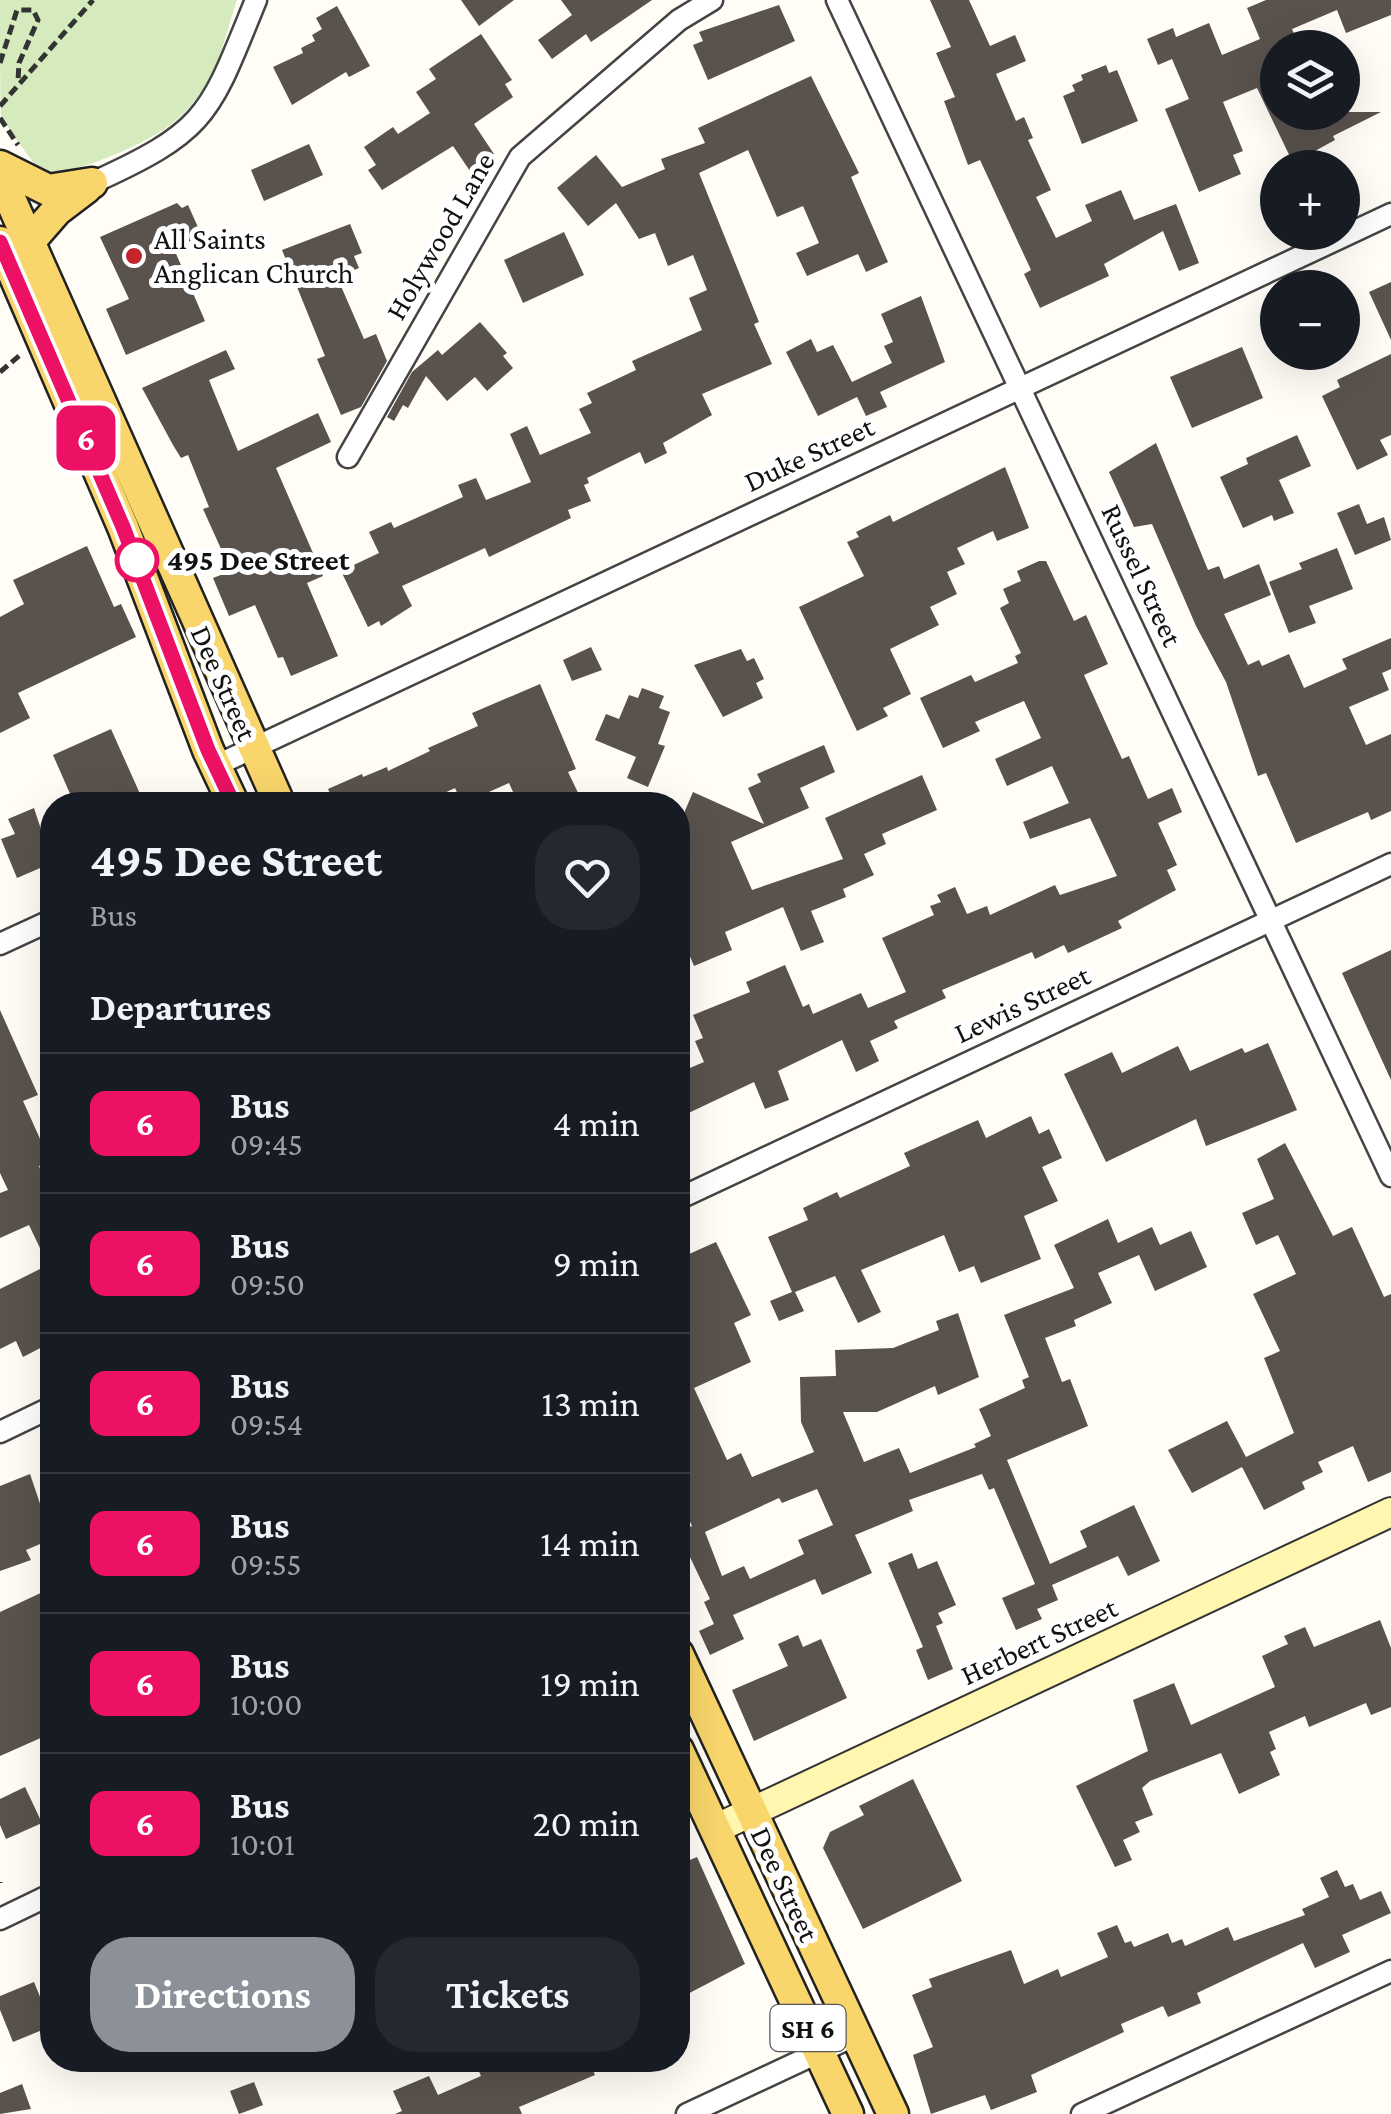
<!DOCTYPE html>
<html lang="en">
<head>
<meta charset="utf-8">
<style>
	:root { --surface:#171b24; --page:#242831; --text:#f1f3f6; --muted:#9ea1a6; --line:#363941; --accent:#8c9099 }
	body { margin:0; font-family:"Crimson Pro",serif; background:var(--page); color:var(--text); height:100vh; display:flex; flex-direction:column; font-size:38px; white-space:nowrap }
	* { box-sizing:border-box; margin:0 }
	p { font-size:32px; color:var(--muted) }
	.icon { flex:none; width:55px; height:55px; fill:none; stroke:currentColor; stroke-width:2; stroke-linecap:round; stroke-linejoin:round }
	.map { position:relative; flex:1; overflow:hidden }
	.drawer { position:absolute; left:40px; top:792px; width:650px; height:1280px; display:flex; flex-direction:column; background:var(--surface); border-radius:40px; box-shadow:0 10px 40px #0002 }
	.drawer>* { flex:none }
	.badge { padding:0 20px; border-radius:15px; font-size:35px; line-height:65px }
	.fabs { position:absolute; left:1260px; top:30px; display:grid; gap:20px }
	.fabs a { display:grid; place-items:center; width:100px; height:100px; border-radius:50%; background:var(--surface); box-shadow:0 10px 40px #0002; font-size:50px }
	.map>.badge { position:absolute; translate:-50% -50%; box-shadow:0 0 0 5px #fff }
	h2 { padding:0 50px; font-size:38px; line-height:90px }
	.round { display:grid; place-items:center; flex:none; width:105px; height:105px; border-radius:40px; background:var(--page) }
	.overview { display:flex; align-items:center; justify-content:space-between; height:170px; padding:0 50px }
	h1 { font-size:48px; font-weight:700; line-height:75px }
	.primary-button { display:flex; gap:20px; margin-top:auto; padding:20px 50px }
	.primary-button a { flex:1; height:115px; border-radius:40px; background:var(--accent); color:#fff; font-size:40px; font-weight:700; line-height:115px; text-align:center }
	.primary-button a+a { background:var(--page); color:var(--text) }
	ul { padding:0; list-style:none }
	li { display:flex; align-items:center; gap:30px; height:140px; padding:0 50px; border-top:2px solid var(--line) }
	li div { flex:1 }
	li b { display:block; font-size:38px }
	li em { font-style:normal }
	li .badge { min-width:110px; font-weight:700; text-align:center }
	.map>svg:first-child { display:block }
	.green { fill:#d5ebbd }
	.building { fill:#5a524d; fill-rule:evenodd }
	.lines { fill:none; stroke-linecap:round; stroke-linejoin:round }
	.minor-casing { stroke:#444; stroke-width:25 }
	.secondary-casing { stroke:#333; stroke-width:32 }
	.primary-casing { stroke:#222; stroke-width:35 }
	.path { stroke:#333; stroke-width:5; stroke-dasharray:10 5; stroke-linecap:butt }
	.minor { stroke:#fff; stroke-width:20 }
	.secondary { stroke:#fff6b0; stroke-width:28 }
	.primary { stroke:#f9d66b; stroke-width:30 }
	.line-casing { stroke:#fff; stroke-width:22 }
	.line { stroke:#ec1165; stroke-width:15 }
	.poi-dot { fill:#c4262e; stroke:#fff; stroke-width:4 }
	.stop-dot { fill:#fff; stroke:#ec1165; stroke-width:5 }
	.labels { text-anchor:middle; stroke-width:10; stroke-linejoin:round; paint-order:stroke }
	.shield { fill:#fff; stroke:#585858; stroke-width:2.5 }
	.shield-label { font-size:28px; font-weight:bold; fill:#111 }
	.street-label { font-size:30px; fill:#111; stroke:#fff }
	.poi-label { font-size:30px; fill:#111; stroke:#fff; text-anchor:start }
	.stop-label { font-size:30px; font-weight:bold; fill:#111; stroke:#fff; text-anchor:start }
</style>
</head>
<body>
<div class="map">
<svg width="1391" height="2114" viewBox="0 0 1391 2114">
	<rect width="100%" height="100%" fill="#fffdf5"/>
	<path class="green" d="M 0,0 L 237,0 C 228,26 222,56 209,80 C 200,97 184,114 169,126 C 148,142 65,181 41,170 C 34,166 5,123 1,115 C 0,98 0,23 0,0 Z"/>
	<g class="building">
		<path d="M 461,0 L 514,0 L 479,26 Z"/>
		<path d="M 561,0 L 652,0 L 591,42 L 586,34 L 552,59 L 538,40 L 572,15 Z"/>
		<path d="M 930,0 L 969,0 L 990,46 L 1015,35 L 1026,61 L 996,74 L 1016,121 L 1024,117 L 1033,138 L 1028,140 L 1051,190 L 1036,197 L 1056,238 L 1092,221 L 1085,205 L 1121,190 L 1134,220 L 1176,204 L 1199,263 L 1179,271 L 1163,231 L 1104,264 L 1109,276 L 1040,308 L 1024,274 L 1031,270 L 980,160 L 968,165 L 944,101 L 955,97 L 936,53 L 951,47 Z"/>
		<path d="M 1266,0 L 1391,0 L 1391,15 L 1346,33 L 1337,10 L 1292,29 L 1300,48 L 1278,48 L 1278,112 L 1381,112 L 1333,136 L 1335,140 L 1293,163 L 1257,88 L 1223,102 L 1243,151 L 1233,155 L 1241,174 L 1199,192 L 1165,109 L 1189,99 L 1172,59 L 1158,65 L 1147,39 L 1173,28 L 1176,37 L 1209,23 L 1222,55 L 1260,39 L 1247,8 Z"/>
		<path d="M 779,5 L 795,41 L 708,80 L 693,45 L 703,41 L 699,32 Z"/>
		<path d="M 337,6 L 370,66 L 349,77 L 346,72 L 292,105 L 273,67 L 303,53 L 301,48 L 315,41 L 312,35 L 322,29 L 316,18 Z"/>
		<path d="M 481,34 L 512,80 L 505,84 L 513,97 L 474,124 L 494,154 L 470,171 L 453,146 L 382,190 L 368,170 L 376,165 L 364,147 L 393,127 L 398,134 L 430,113 L 416,92 L 436,79 L 429,69 Z"/>
		<path d="M 1106,65 L 1109,73 L 1117,70 L 1138,121 L 1082,144 L 1063,96 L 1075,91 L 1072,85 L 1083,80 L 1081,75 Z"/>
		<path d="M 811,76 L 859,173 L 851,177 L 888,262 L 866,272 L 858,254 L 807,276 L 796,253 L 819,243 L 803,206 L 777,217 L 748,150 L 699,173 L 759,322 L 754,324 L 772,364 L 702,394 L 712,415 L 663,443 L 667,453 L 645,464 L 640,452 L 587,478 L 589,483 L 584,485 L 591,501 L 568,510 L 571,518 L 489,557 L 485,548 L 402,586 L 412,606 L 381,626 L 379,621 L 368,627 L 341,571 L 379,553 L 369,532 L 391,522 L 394,528 L 463,497 L 458,485 L 476,478 L 486,500 L 531,482 L 510,434 L 527,426 L 540,455 L 591,433 L 579,409 L 592,403 L 587,393 L 636,370 L 632,361 L 702,330 L 689,298 L 707,290 L 693,255 L 668,266 L 655,233 L 639,239 L 616,203 L 588,226 L 557,188 L 596,155 L 622,187 L 665,169 L 661,159 L 705,143 L 698,128 Z"/>
		<path d="M 309,144 L 323,175 L 264,201 L 251,170 Z"/>
		<path d="M 177,203 L 182,208 L 188,205 L 202,236 L 174,249 L 205,321 L 126,355 L 106,309 L 129,299 L 100,237 Z"/>
		<path d="M 350,224 L 362,253 L 354,256 L 359,268 L 337,277 L 364,339 L 376,334 L 387,361 L 361,407 L 341,415 L 317,359 L 325,356 L 282,250 Z"/>
		<path d="M 564,232 L 584,275 L 523,303 L 504,260 Z"/>
		<path d="M 1391,282 L 1391,340 L 1369,292 Z"/>
		<path d="M 921,296 L 945,362 L 880,392 L 887,407 L 866,416 L 857,397 L 818,416 L 786,352 L 811,339 L 817,352 L 833,345 L 852,382 L 892,363 L 884,346 L 893,342 L 881,314 Z"/>
		<path d="M 480,322 L 507,353 L 503,356 L 513,368 L 487,391 L 475,377 L 447,401 L 426,376 L 408,408 L 403,405 L 394,421 L 387,417 L 412,372 L 438,350 L 442,355 Z"/>
		<path d="M 1242,347 L 1263,398 L 1192,428 L 1170,377 Z"/>
		<path d="M 226,350 L 235,369 L 209,380 L 238,451 L 318,413 L 331,442 L 276,468 L 323,576 L 307,583 L 338,656 L 291,676 L 283,657 L 278,658 L 255,605 L 229,616 L 213,578 L 231,571 L 203,509 L 209,507 L 188,455 L 181,458 L 173,445 L 142,388 Z"/>
		<path d="M 1391,354 L 1391,435 L 1380,440 L 1388,455 L 1357,470 L 1322,396 L 1340,387 L 1337,380 Z"/>
		<path d="M 1297,435 L 1311,466 L 1279,480 L 1294,513 L 1274,521 L 1272,515 L 1243,528 L 1220,477 L 1248,464 L 1246,458 Z"/>
		<path d="M 1156,443 L 1208,570 L 1219,566 L 1224,579 L 1259,564 L 1271,595 L 1224,614 L 1248,665 L 1259,660 L 1262,666 L 1289,654 L 1304,688 L 1347,669 L 1342,659 L 1391,638 L 1391,669 L 1382,673 L 1389,690 L 1349,707 L 1366,745 L 1391,734 L 1391,811 L 1371,820 L 1368,812 L 1296,843 L 1266,773 L 1258,776 L 1226,682 L 1196,626 L 1152,524 L 1134,527 L 1109,472 Z"/>
		<path d="M 1005,467 L 1029,528 L 997,541 L 993,531 L 957,548 L 965,564 L 947,572 L 957,594 L 930,607 L 939,625 L 890,649 L 911,694 L 883,708 L 888,716 L 857,731 L 799,607 L 864,576 L 847,542 L 859,537 L 856,532 L 890,515 L 893,522 Z"/>
		<path d="M 1359,504 L 1367,524 L 1384,517 L 1391,540 L 1355,555 L 1337,513 Z"/>
		<path d="M 87,546 L 114,607 L 121,604 L 136,637 L 18,693 L 30,718 L 0,733 L 0,617 L 24,604 L 13,580 Z"/>
		<path d="M 1337,548 L 1353,589 L 1309,606 L 1316,623 L 1289,633 L 1269,582 L 1302,569 L 1299,563 Z"/>
		<path d="M 1039,561 L 1046,561 L 1074,621 L 1086,615 L 1108,664 L 1084,675 L 1122,759 L 1129,756 L 1148,799 L 1172,788 L 1182,812 L 1158,823 L 1177,865 L 1167,870 L 1176,890 L 1118,921 L 1122,928 L 1068,953 L 1064,945 L 1035,959 L 1032,952 L 942,990 L 946,998 L 894,1021 L 898,1028 L 870,1041 L 879,1061 L 856,1072 L 842,1040 L 778,1071 L 789,1100 L 765,1109 L 754,1082 L 678,1118 L 678,1073 L 704,1062 L 695,1041 L 703,1038 L 693,1015 L 750,992 L 746,982 L 785,965 L 803,1007 L 809,1004 L 813,1014 L 861,993 L 868,1008 L 906,992 L 882,938 L 934,915 L 930,906 L 941,902 L 937,895 L 955,887 L 967,914 L 987,906 L 990,915 L 1055,885 L 1060,895 L 1117,876 L 1090,818 L 1030,839 L 1023,822 L 1069,803 L 1052,766 L 1007,786 L 995,759 L 1041,738 L 1024,701 L 975,722 L 980,731 L 943,748 L 920,698 L 971,675 L 975,682 L 1018,663 L 1015,656 L 1021,653 L 1000,608 L 1009,603 L 1003,589 L 1021,581 L 1017,571 Z"/>
		<path d="M 591,647 L 602,670 L 572,681 L 563,660 Z"/>
		<path d="M 741,649 L 747,661 L 754,658 L 764,679 L 756,683 L 763,698 L 723,717 L 694,665 Z"/>
		<path d="M 540,684 L 576,769 L 568,772 L 584,805 L 519,805 L 509,783 L 462,804 L 455,788 L 419,805 L 335,805 L 328,789 L 362,774 L 363,777 L 387,767 L 388,771 L 430,751 L 428,748 L 478,726 L 472,713 Z"/>
		<path d="M 642,688 L 664,696 L 659,708 L 670,712 L 658,744 L 665,746 L 648,787 L 627,778 L 636,757 L 595,740 L 606,714 L 619,719 L 629,695 L 638,698 Z"/>
		<path d="M 111,729 L 141,796 L 122,805 L 75,805 L 53,755 Z"/>
		<path d="M 824,745 L 835,772 L 800,788 L 809,808 L 731,842 L 752,890 L 843,859 L 825,818 L 922,775 L 937,810 L 882,834 L 886,844 L 864,854 L 874,875 L 843,889 L 846,897 L 811,911 L 824,942 L 801,951 L 783,907 L 725,932 L 732,950 L 694,966 L 678,928 L 678,827 L 693,792 L 764,824 L 748,788 L 761,782 L 757,774 Z"/>
		<path d="M 34,808 L 52,863 L 17,878 L 1,839 L 15,834 L 8,819 Z"/>
		<path d="M 1391,950 L 1391,1080 L 1342,973 Z"/>
		<path d="M 0,1010 L 38,1095 L 23,1101 L 50,1161 L 39,1166 L 52,1195 L 52,1342 L 23,1357 L 16,1341 L 0,1349 L 0,1289 L 48,1265 L 29,1225 L 0,1238 L 0,1193 L 8,1190 L 0,1173 Z"/>
		<path d="M 1268,1043 L 1297,1110 L 1206,1146 L 1196,1119 L 1106,1162 L 1064,1074 L 1112,1052 L 1122,1073 L 1178,1046 L 1190,1071 L 1242,1048 L 1245,1053 Z"/>
		<path d="M 1031,1116 L 1039,1134 L 1049,1129 L 1062,1158 L 1042,1167 L 1058,1201 L 1024,1216 L 1041,1259 L 981,1283 L 974,1266 L 959,1272 L 944,1235 L 861,1270 L 881,1312 L 858,1323 L 835,1276 L 795,1292 L 804,1311 L 779,1321 L 770,1301 L 792,1292 L 768,1237 L 808,1220 L 803,1208 L 837,1192 L 840,1198 L 910,1166 L 904,1153 L 978,1120 L 986,1138 Z"/>
		<path d="M 1285,1143 L 1333,1236 L 1352,1227 L 1384,1297 L 1391,1294 L 1391,1472 L 1368,1482 L 1353,1446 L 1318,1462 L 1323,1472 L 1302,1482 L 1305,1489 L 1264,1510 L 1242,1467 L 1192,1493 L 1168,1450 L 1227,1421 L 1246,1457 L 1294,1433 L 1264,1358 L 1280,1351 L 1253,1294 L 1296,1274 L 1278,1235 L 1256,1245 L 1242,1213 L 1274,1199 L 1257,1159 Z"/>
		<path d="M 1108,1219 L 1118,1243 L 1152,1227 L 1160,1245 L 1191,1231 L 1207,1267 L 1155,1291 L 1139,1255 L 1098,1273 L 1112,1303 L 1074,1320 L 1076,1326 L 1045,1338 L 1062,1382 L 1070,1379 L 1088,1426 L 1007,1460 L 1050,1564 L 1087,1547 L 1080,1531 L 1134,1505 L 1160,1561 L 1128,1576 L 1118,1556 L 1052,1585 L 1058,1600 L 1037,1609 L 1042,1619 L 1016,1630 L 1002,1598 L 1035,1584 L 994,1488 L 989,1490 L 982,1474 L 909,1500 L 913,1511 L 855,1535 L 872,1573 L 822,1595 L 815,1579 L 733,1615 L 744,1639 L 710,1655 L 699,1631 L 714,1624 L 704,1602 L 710,1599 L 678,1532 L 692,1526 L 678,1495 L 678,1259 L 716,1242 L 751,1315 L 734,1323 L 751,1362 L 694,1388 L 727,1460 L 741,1453 L 752,1477 L 814,1452 L 801,1422 L 800,1377 L 836,1376 L 835,1350 L 893,1348 L 939,1330 L 936,1321 L 958,1313 L 979,1377 L 938,1395 L 935,1386 L 877,1412 L 843,1412 L 864,1462 L 899,1448 L 910,1473 L 976,1447 L 974,1444 L 991,1436 L 979,1409 L 1025,1388 L 1022,1380 L 1029,1377 L 1004,1315 L 1074,1288 L 1054,1245 ZM 817,1489 L 833,1525 L 798,1540 L 804,1554 L 750,1579 L 744,1566 L 722,1576 L 705,1532 L 779,1498 L 782,1503 Z"/>
		<path d="M 30,1474 L 52,1539 L 26,1550 L 31,1560 L 0,1571 L 0,1486 Z"/>
		<path d="M 912,1553 L 918,1569 L 937,1561 L 956,1605 L 938,1613 L 943,1623 L 936,1626 L 953,1669 L 928,1680 L 916,1650 L 923,1647 L 888,1563 Z"/>
		<path d="M 45,1591 L 52,1591 L 52,1733 L 0,1756 L 0,1612 Z"/>
		<path d="M 1380,1620 L 1391,1648 L 1391,1707 L 1371,1715 L 1366,1703 L 1309,1727 L 1305,1716 L 1269,1732 L 1276,1749 L 1270,1752 L 1280,1775 L 1239,1794 L 1221,1753 L 1150,1781 L 1142,1788 L 1153,1815 L 1135,1822 L 1140,1832 L 1123,1840 L 1132,1860 L 1115,1867 L 1076,1786 L 1148,1751 L 1133,1700 L 1174,1683 L 1191,1725 L 1275,1687 L 1262,1656 L 1288,1644 L 1284,1636 L 1305,1627 L 1314,1647 Z"/>
		<path d="M 798,1635 L 803,1647 L 821,1639 L 847,1698 L 754,1741 L 732,1690 L 788,1666 L 778,1644 Z"/>
		<path d="M 913,1779 L 962,1881 L 863,1929 L 823,1848 L 830,1832 L 864,1815 L 859,1806 Z"/>
		<path d="M 25,1787 L 42,1823 L 6,1839 L 0,1825 L 0,1799 Z"/>
		<path d="M 697,1857 L 745,1964 L 678,1999 L 678,1865 Z"/>
		<path d="M 1337,1870 L 1345,1887 L 1353,1884 L 1360,1900 L 1381,1891 L 1391,1913 L 1342,1935 L 1350,1952 L 1315,1968 L 1303,1943 L 1197,1993 L 1201,2003 L 1168,2017 L 1163,2006 L 1121,2024 L 1124,2032 L 1031,2075 L 1037,2092 L 991,2110 L 985,2095 L 931,2114 L 913,2055 L 933,2047 L 912,1995 L 932,1987 L 929,1979 L 1011,1950 L 1024,1984 L 1058,1969 L 1061,1977 L 1108,1957 L 1097,1933 L 1117,1925 L 1125,1943 L 1131,1941 L 1134,1947 L 1168,1933 L 1172,1943 L 1182,1939 L 1185,1946 L 1228,1927 L 1234,1941 L 1305,1915 L 1302,1909 L 1329,1897 L 1320,1878 Z"/>
		<path d="M 34,1982 L 52,2026 L 13,2042 L 0,2010 L 0,1996 Z"/>
		<path d="M 474,2060 L 588,2060 L 595,2075 L 519,2107 L 522,2114 L 395,2114 L 402,2111 L 393,2091 L 429,2076 L 438,2095 L 481,2076 Z"/>
		<path d="M 254,2082 L 263,2105 L 239,2114 L 230,2091 Z"/>
		<path d="M 22,2084 L 31,2109 L 0,2114 L 0,2093 Z"/>
	</g>
	<g class="lines">
		<defs>
			<g id="minor">
				<path d="M 837,0 L 1391,1176"/>
				<path d="M 92,183 C 209,130 209,115 256,0"/>
				<path d="M 348,457 L 520,157 L 679,20 L 712,0"/>
				<path d="M 215,766 L 1391,214"/>
				<path d="M 0,944 L 52,920"/>
				<path d="M 678,1199 L 1391,864"/>
				<path d="M 0,1432 L 52,1407"/>
				<path d="M 0,1919 L 52,1894"/>
				<path d="M 687,2114 L 856,2035"/>
				<path d="M 1082,2114 L 1391,1971"/>
			</g>
			<path id="secondary" d="M 715,1829 L 1391,1512"/>
			<g id="primary">
				<path d="M 0,166 L 48,190 L 92,183"/>
				<path d="M 0,176 L 280,805"/>
				<path d="M 30,241 L 57,210 L 86,188"/>
				<path d="M 0,242 L 123,527 L 208,750 L 234,805"/>
				<path d="M 678,1654 L 893,2114"/>
				<path d="M 678,1750 L 848,2114"/>
			</g>
		</defs>
		<use href="#minor" class="minor-casing"/>
		<use href="#secondary" class="secondary-casing"/>
		<use href="#primary" class="primary-casing"/>
		<g class="path">
			<path d="M 0,63 L 17,10 L 33,10 L 38,20 L 19,63 L 18,81"/>
			<path d="M 0,106 L 93,0"/>
			<path d="M 0,118 L 18,145"/>
			<path d="M 0,372 L 20,355"/>
			<path d="M 0,1883 L 0,1882"/>
		</g>
		<use href="#minor" class="minor"/>
		<use href="#secondary" class="secondary"/>
		<use href="#primary" class="primary"/>
	</g>
	<g class="lines">
		<defs>
			<path id="line" d="M 0,242 L 123,527 L 208,750 L 234,805"/>
		</defs>
		<use href="#line" class="line-casing"/>
		<use href="#line" class="line"/>
	</g>
	<circle class="poi-dot" cx="134" cy="256" r="10"/>
	<circle class="stop-dot" cx="137" cy="560" r="20"/>
	<g class="labels">
		<rect class="shield" x="770.5" y="2005" width="75" height="46" rx="8"/>
		<g class="shield-label">
			<text x="808" y="2038">SH 6</text>
		</g>
		<g class="street-label">
			<text transform="translate(440 236) rotate(-60)" y="10">Holywood Lane</text>
			<text transform="translate(809 454) rotate(-25)" y="10">Duke Street</text>
			<text transform="translate(1142 575) rotate(65)" y="10">Russel Street</text>
			<text transform="translate(224 683) rotate(66)" y="10">Dee Street</text>
			<text transform="translate(1022 1004) rotate(-25)" y="10">Lewis Street</text>
			<text transform="translate(1039 1641) rotate(-25)" y="10">Herbert Street</text>
			<text transform="translate(785 1884) rotate(65)" y="10">Dee Street</text>
		</g>
		<g class="poi-label">
			<text x="154" y="249">All Saints<tspan x="154" dy="34">Anglican Church</tspan></text>
		</g>
		<g class="stop-label">
			<text x="167" y="570">495 Dee Street</text>
		</g>
	</g>
</svg>
<div class="fabs">
<a><svg class="icon" aria-label="layers" viewBox="0 0 24 24"><path d="M12 4l9 5-9 5-9-5zM3 14l9 5 9-5"/></svg></a>
<a>+</a>
<a>−</a>
</div>
<b class="badge" style="left:86px;top:438px;background:#ec1165;color:#fff">6</b>
<section class="drawer">
<div class="overview"><div><h1>495 Dee Street</h1><p>Bus</p></div><a class="round"><svg class="icon" aria-label="heart" viewBox="0 0 24 24"><path d="M12 20l-8-8c-3-5 5-10 8-4 3-6 11-1 8 4z"/></svg></a></div>
<h2>Departures</h2>
<ul>
<li><span class="badge" style="background:#ec1165;color:#fff">6</span><div><b>Bus</b><p>09:45</p></div><em>4 min</em></li>
<li><span class="badge" style="background:#ec1165;color:#fff">6</span><div><b>Bus</b><p>09:50</p></div><em>9 min</em></li>
<li><span class="badge" style="background:#ec1165;color:#fff">6</span><div><b>Bus</b><p>09:54</p></div><em>13 min</em></li>
<li><span class="badge" style="background:#ec1165;color:#fff">6</span><div><b>Bus</b><p>09:55</p></div><em>14 min</em></li>
<li><span class="badge" style="background:#ec1165;color:#fff">6</span><div><b>Bus</b><p>10:00</p></div><em>19 min</em></li>
<li><span class="badge" style="background:#ec1165;color:#fff">6</span><div><b>Bus</b><p>10:01</p></div><em>20 min</em></li>
</ul>
<div class="primary-button"><a>Directions</a><a>Tickets</a></div>
</section>
</div>
</body>
</html>
